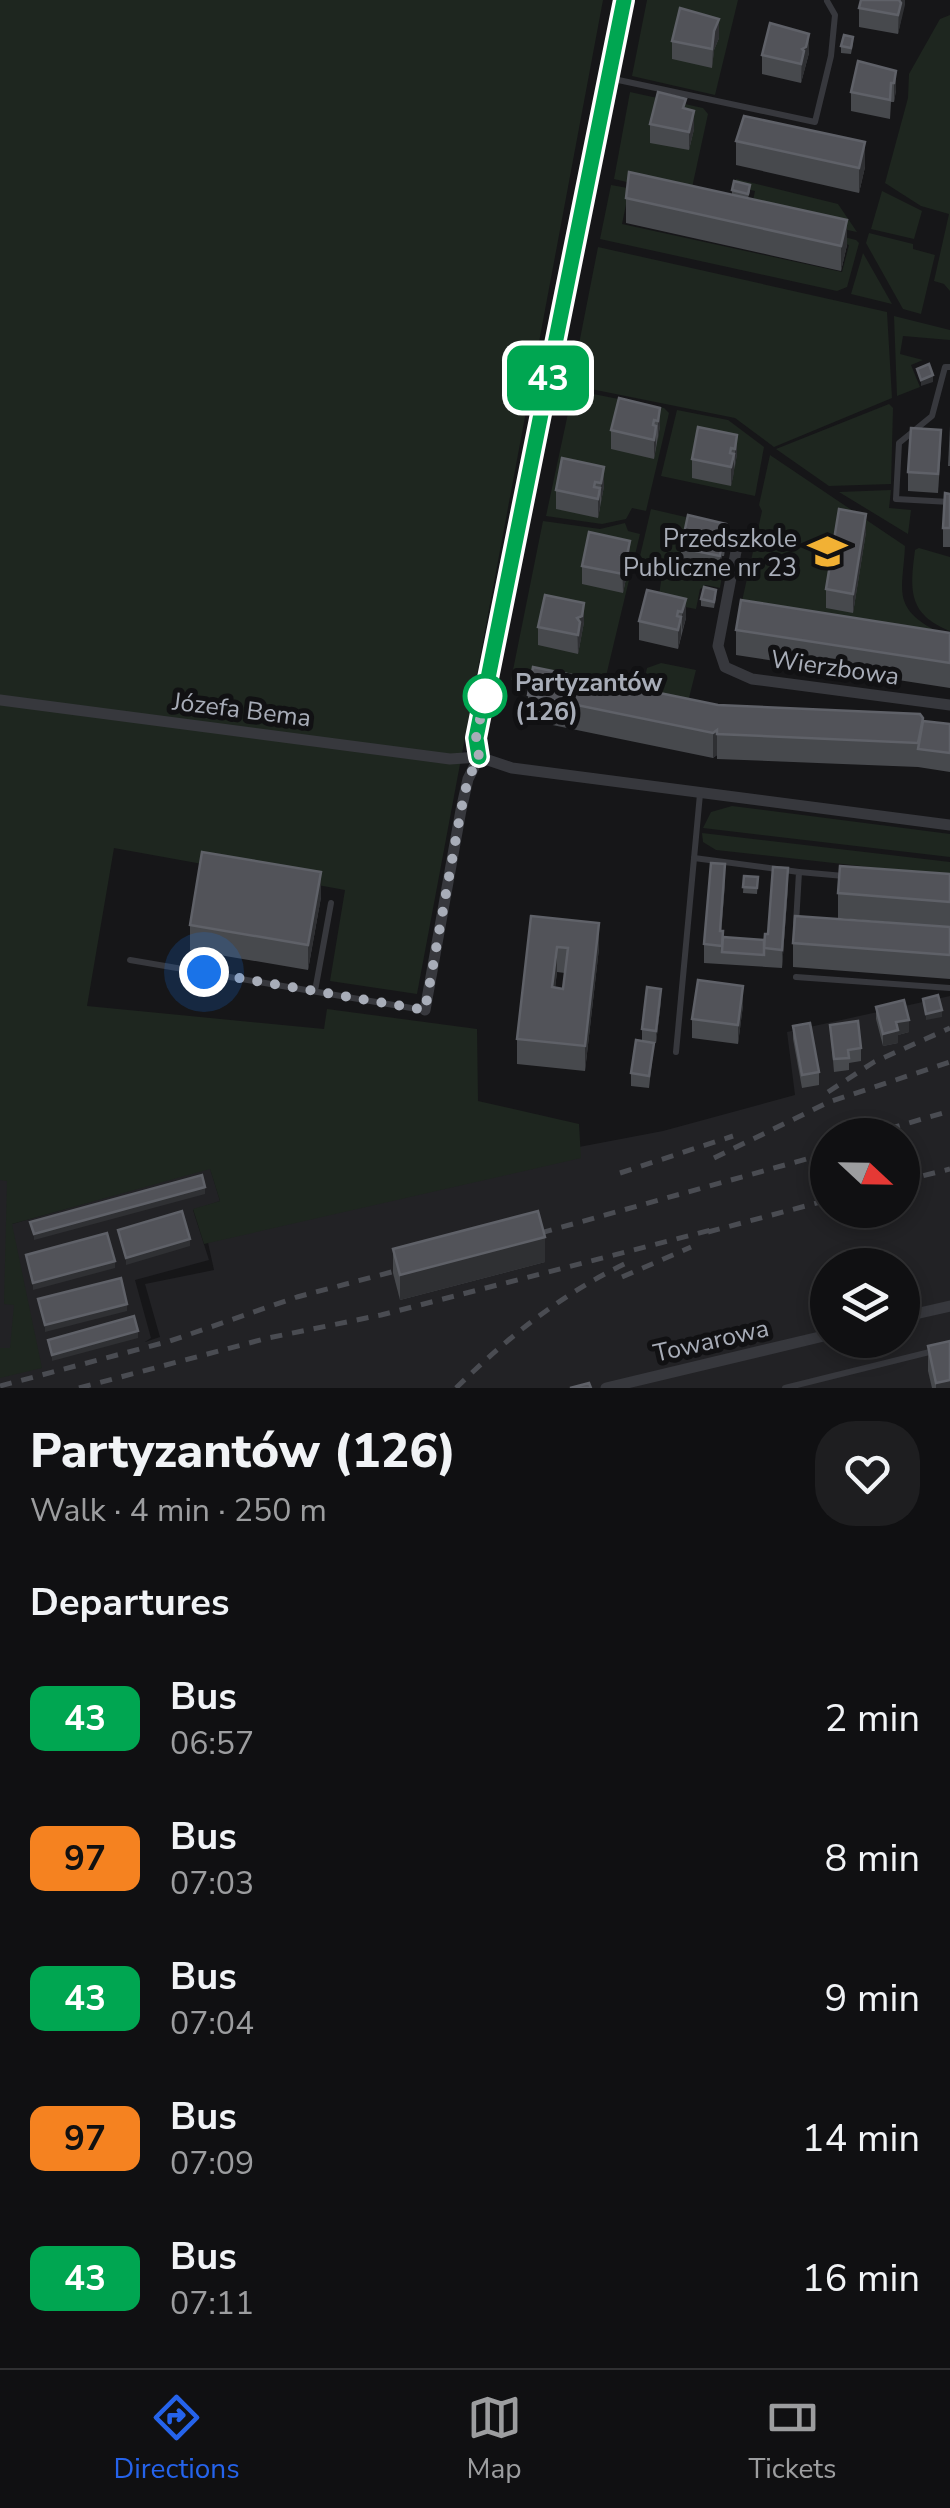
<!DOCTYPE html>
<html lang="en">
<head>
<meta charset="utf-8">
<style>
	:root { --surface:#101012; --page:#1e1e20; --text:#f1f3f6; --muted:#9c9d9f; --line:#303032; --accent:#2563eb }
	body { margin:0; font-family:"Nunito Sans",sans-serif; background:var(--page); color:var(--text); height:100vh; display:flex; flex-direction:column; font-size:38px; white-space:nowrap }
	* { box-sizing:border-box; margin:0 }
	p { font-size:32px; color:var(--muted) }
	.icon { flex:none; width:55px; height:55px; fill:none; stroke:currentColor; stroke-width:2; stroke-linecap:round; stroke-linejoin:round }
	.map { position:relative; height:1388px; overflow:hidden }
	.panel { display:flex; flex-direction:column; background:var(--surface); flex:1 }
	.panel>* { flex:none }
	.badge { padding:0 20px; border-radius:15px; font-size:35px; line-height:65px }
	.needle { width:65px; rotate:112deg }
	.fabs { position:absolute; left:810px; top:1118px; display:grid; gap:20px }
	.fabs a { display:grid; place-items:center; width:110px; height:110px; border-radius:50%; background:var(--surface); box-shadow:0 5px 15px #0003,0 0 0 2px var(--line); font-size:50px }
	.you { position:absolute; width:50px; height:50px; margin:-25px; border:8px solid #fff; border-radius:50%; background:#1a73e8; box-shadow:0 0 0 15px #1a73e833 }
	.map>.badge { position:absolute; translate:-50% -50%; box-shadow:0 0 0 5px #fff }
	h2 { padding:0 30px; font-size:38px; line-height:90px }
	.round { display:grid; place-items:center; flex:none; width:105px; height:105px; border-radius:40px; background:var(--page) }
	.overview { display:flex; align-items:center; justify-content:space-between; height:170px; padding:0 30px }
	h1 { font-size:48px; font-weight:800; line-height:75px }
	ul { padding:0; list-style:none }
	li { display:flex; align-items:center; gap:30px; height:140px; padding:0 30px }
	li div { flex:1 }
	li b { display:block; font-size:38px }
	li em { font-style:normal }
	li .badge { min-width:110px; font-weight:700; text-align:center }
	.tabs { display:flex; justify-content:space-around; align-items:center; height:140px; border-top:2px solid var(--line); background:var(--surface); font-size:28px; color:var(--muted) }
	.tabs a { display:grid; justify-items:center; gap:5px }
	.tabs .on { color:var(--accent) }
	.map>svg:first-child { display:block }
	.built { fill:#222225; fill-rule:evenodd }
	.green { fill:#1e261f }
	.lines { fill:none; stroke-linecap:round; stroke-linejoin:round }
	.service { stroke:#37383d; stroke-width:6 }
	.minor { stroke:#37383d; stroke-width:11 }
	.rail { stroke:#4a4c52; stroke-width:5; stroke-dasharray:12 10; stroke-linecap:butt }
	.wall { fill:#47494d; fill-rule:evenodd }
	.shaded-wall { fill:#2f3033 }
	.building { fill:#525359; stroke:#5f6168; stroke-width:2.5; fill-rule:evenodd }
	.line-casing { stroke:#fff; stroke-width:22 }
	.line { stroke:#00a651; stroke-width:15 }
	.walk { stroke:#a8adb8; stroke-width:10; stroke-dasharray:0 18 }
	.stop-dot { fill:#fff; stroke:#00a651; stroke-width:5 }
	.labels { text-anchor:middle; stroke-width:10; stroke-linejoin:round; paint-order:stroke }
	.poi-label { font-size:25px; fill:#a8adb8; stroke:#111113; text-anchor:end }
	.street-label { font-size:25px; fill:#a8adb8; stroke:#111113 }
	.stop-label { font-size:25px; font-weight:bold; fill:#a8adb8; stroke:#111113; text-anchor:start }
</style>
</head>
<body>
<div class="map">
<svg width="950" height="1388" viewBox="0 0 950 1388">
	<rect width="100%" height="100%" fill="#161618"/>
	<path class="built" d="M 950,996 L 950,1388 L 0,1388 L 0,1126 L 14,1127 L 12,1224 L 210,1168 L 220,1201 L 193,1210 L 209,1260 L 135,1280 L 151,1338 L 145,1342 L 160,1337 L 145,1284 L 214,1270 L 207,1238 L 469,1168 L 663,1131 L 795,1095 L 787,1032 ZM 828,1135 L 902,1135 L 902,1210 L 828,1210 ZM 828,1265 L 902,1265 L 902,1340 L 828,1340 Z"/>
	<g class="green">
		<path d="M 0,0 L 603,0 L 417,994 L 330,981 L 345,890 L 114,848 L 87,1006 L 324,1029 L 327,1009 L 477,1029 L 478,1101 L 579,1124 L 581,1158 L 204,1244 L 193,1209 L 220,1201 L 210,1169 L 12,1224 L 42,1368 L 0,1378 L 0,1348 L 10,1348 L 14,1305 L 4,1304 L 7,1181 L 0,1180 Z"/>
		<path d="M 647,0 L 738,0 L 715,95 L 632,76 Z"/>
		<path d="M 950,15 L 950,291 L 944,284 L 934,281 L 949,214 L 921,206 L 885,183 L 908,98 L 909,74 L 940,19 Z"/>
		<path d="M 630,92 L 703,108 L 708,114 L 690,197 L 614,179 Z"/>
		<path d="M 736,179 L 838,204 L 857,232 L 751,210 L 755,191 L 734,186 Z"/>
		<path d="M 611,185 L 644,191 L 628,195 L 622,224 L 842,272 L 849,245 L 839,242 L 840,236 L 856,240 L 859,243 L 847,287 L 837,291 L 600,239 Z"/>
		<path d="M 882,191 L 922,211 L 914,239 L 871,229 Z"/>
		<path d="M 869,233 L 913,244 L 913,249 L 935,255 L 921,314 L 903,309 L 866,243 Z"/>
		<path d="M 598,247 L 887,312 L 892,398 L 774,447 L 735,418 L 571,385 Z"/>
		<path d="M 863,253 L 892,304 L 851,294 Z"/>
		<path d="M 894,316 L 950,330 L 950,340 L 903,336 L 900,354 L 923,360 L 911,365 L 920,387 L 897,396 Z"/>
		<path d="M 573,390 L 664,408 L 669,413 L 646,511 L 632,508 L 626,519 L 602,524 L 546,516 Z"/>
		<path d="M 889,404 L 893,408 L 891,484 L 829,486 L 776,449 Z"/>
		<path d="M 677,410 L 728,420 L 764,447 L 755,496 L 661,476 Z"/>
		<path d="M 770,455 L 905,546 C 903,590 891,607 936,631 L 740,610 L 762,511 L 759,505 Z"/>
		<path d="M 891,490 L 889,508 L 911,510 L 908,534 L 839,492 Z"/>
		<path d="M 651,509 L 694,519 L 687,533 L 680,567 L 722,576 L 720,588 L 706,585 L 700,589 L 696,609 L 658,602 L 662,575 L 637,569 Z"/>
		<path d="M 543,521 L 600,529 L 625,523 L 628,531 L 640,534 L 601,697 L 511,680 Z"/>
		<path d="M 919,548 L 950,557 L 950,631 C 907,614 910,589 915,550 Z"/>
		<path d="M 661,663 L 696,670 L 685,714 L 639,705 L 647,668 Z"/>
		<path d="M 732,806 L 950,834 L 950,857 L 703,828 L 711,812 Z"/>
		<path d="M 702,833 L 950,862 L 950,876 L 716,850 L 703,842 Z"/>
	</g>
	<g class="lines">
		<g class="service">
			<path d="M 609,78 L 815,122 L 831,56 L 835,15 L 827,1"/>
			<path d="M 950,367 L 945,367 L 932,416 L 899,443 L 896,499 L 950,502"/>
			<path d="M 694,858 L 799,872 L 796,923"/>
			<path d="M 799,872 L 844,876"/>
			<path d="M 130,960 L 423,1010"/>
			<path d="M 796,977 L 950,988"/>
			<path d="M 315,991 L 331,903"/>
			<path d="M 676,1052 L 700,794"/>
			<path d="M 785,1388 L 950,1347"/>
		</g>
		<g class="minor">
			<path d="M 738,541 L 718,646 L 725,667 L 752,679 L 950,705"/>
			<path d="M 0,700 L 450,759 L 479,757 L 512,768 L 950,825"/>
			<path d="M 479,757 L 476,738 L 624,0"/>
			<path d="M 425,1010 L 461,810 L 468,779 L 479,757"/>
			<path d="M 902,1317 L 950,1306"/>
			<path d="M 606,1388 L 828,1335"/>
		</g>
		<g class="rail">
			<path d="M 828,1092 L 874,1062 L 950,1028"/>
			<path d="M 867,1135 L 950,1111"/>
			<path d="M 714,1158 L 829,1102 L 950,1062"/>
			<path d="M 620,1173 L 733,1136"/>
			<path d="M 902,1181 L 950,1169"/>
			<path d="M 708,1232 L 828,1200"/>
			<path d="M 519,1239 L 828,1153"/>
			<path d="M 622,1277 L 691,1247"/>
			<path d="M 0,1386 L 170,1341 L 297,1297 L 418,1265"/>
			<path d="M 79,1388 L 268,1338 L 381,1315 L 719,1228"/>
			<path d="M 456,1388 C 509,1336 565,1291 633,1260"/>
		</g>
	</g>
	<g class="wall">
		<path d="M 905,0 L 898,34 L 859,27 L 859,8 Z"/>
		<path d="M 719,38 L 714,50 L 712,68 L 672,59 L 672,41 Z"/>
		<path d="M 853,43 L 851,54 L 841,53 L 841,46 Z"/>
		<path d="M 809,53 L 801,83 L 762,74 L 762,55 Z"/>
		<path d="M 896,71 L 896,90 L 894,102 L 891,102 L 890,119 L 851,111 L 851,92 Z"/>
		<path d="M 650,124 L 694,129 L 689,150 L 650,143 Z"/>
		<path d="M 736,141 L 865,167 L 859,193 L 736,165 Z"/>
		<path d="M 732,190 L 750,191 L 748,198 L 847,245 L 841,271 L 626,223 L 626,198 L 732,194 Z"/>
		<path d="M 660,408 L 660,426 L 654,459 L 611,449 L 611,430 Z"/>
		<path d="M 950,426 L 950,466 L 948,466 Z"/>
		<path d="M 737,435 L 737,454 L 731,486 L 692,478 L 692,459 Z"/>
		<path d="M 941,449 L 938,493 L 908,491 L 908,472 Z"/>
		<path d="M 604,467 L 604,486 L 598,518 L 556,509 L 556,490 Z"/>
		<path d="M 950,494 L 950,547 L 943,547 L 943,528 Z"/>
		<path d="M 726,524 L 726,543 L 724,556 L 722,556 L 720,575 L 681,566 L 681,548 Z"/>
		<path d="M 866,532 L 853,613 L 826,608 L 826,589 Z"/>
		<path d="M 630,559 L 623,593 L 582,584 L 582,566 Z"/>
		<path d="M 716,596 L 714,608 L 701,606 L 701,599 Z"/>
		<path d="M 686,599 L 686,618 L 678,649 L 639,640 L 639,621 Z"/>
		<path d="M 584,622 L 578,654 L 538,645 L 538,627 Z"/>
		<path d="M 736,630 L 950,633 L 950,688 L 736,655 Z"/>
		<path d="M 528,695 L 718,705 L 923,725 L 950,724 L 950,772 L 918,767 L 717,759 L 717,755 L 713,758 L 528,720 Z"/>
		<path d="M 950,874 L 950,927 L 838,918 L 838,893 Z"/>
		<path d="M 744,876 L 758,877 L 757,894 L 743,893 Z"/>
		<path d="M 725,883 L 721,931 L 723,937 L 764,940 L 788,887 L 782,968 L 704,963 L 704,944 Z"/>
		<path d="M 321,897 L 308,970 L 190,950 L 190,925 Z"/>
		<path d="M 531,916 L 599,948 L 585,1071 L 517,1064 L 517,1039 ZM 557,972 L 565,973 L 563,989 L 555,988 Z"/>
		<path d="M 950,927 L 950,979 L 793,967 L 793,943 Z"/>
		<path d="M 661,1001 L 656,1043 L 654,1043 L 649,1088 L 631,1086 L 631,1073 L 642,1041 L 642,1029 Z"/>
		<path d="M 743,1005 L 738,1044 L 692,1038 L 692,1019 Z"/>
		<path d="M 876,1007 L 909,1032 L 898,1035 L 898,1043 L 883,1046 L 876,1019 Z"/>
		<path d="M 830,1025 L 861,1048 L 861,1061 L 849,1063 L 849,1070 L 834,1072 Z"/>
		<path d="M 793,1026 L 819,1072 L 819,1085 L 802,1088 L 793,1039 Z"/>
		<path d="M 393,1249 L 545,1262 L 400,1300 L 393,1273 Z"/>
		<path d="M 928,1346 L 950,1388 L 932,1388 L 928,1371 Z"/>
	</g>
	<g class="shaded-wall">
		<path d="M 899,0 L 905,0 L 905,5 L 898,34 Z"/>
		<path d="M 719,19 L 719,38 L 714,50 L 712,68 L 714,31 Z"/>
		<path d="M 809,34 L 809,53 L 801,83 L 802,49 Z"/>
		<path d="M 896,71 L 896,90 L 894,102 L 894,83 Z"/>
		<path d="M 694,111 L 694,129 L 689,150 L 689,132 Z"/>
		<path d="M 865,142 L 865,167 L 859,193 L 859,168 Z"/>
		<path d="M 847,220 L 847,245 L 841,271 L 841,246 Z"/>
		<path d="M 933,375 L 933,382 L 921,386 L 921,380 Z"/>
		<path d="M 660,408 L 660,426 L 658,440 L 658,421 Z"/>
		<path d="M 654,420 L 654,438 L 656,426 L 656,445 L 654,459 Z"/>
		<path d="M 737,435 L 737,454 L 735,467 L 735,449 Z"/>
		<path d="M 734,454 L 734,473 L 731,486 L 731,467 Z"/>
		<path d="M 604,467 L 604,486 L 601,502 L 601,483 Z"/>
		<path d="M 600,488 L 600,507 L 598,518 L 598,499 Z"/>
		<path d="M 866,514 L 866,532 L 853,613 L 853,594 Z"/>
		<path d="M 726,524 L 726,543 L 724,556 L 724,537 Z"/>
		<path d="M 630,541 L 630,559 L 623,593 L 622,556 Z"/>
		<path d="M 722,543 L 722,562 L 720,575 L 720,556 Z"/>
		<path d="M 686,599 L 686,618 L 682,631 L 682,612 Z"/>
		<path d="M 584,603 L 584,622 L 578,654 L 577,618 Z"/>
		<path d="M 678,611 L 678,629 L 681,617 L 681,636 L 678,649 Z"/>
		<path d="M 717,730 L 717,755 L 713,758 L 713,733 Z"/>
		<path d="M 725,864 L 725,883 L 720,950 L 720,931 Z"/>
		<path d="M 788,868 L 788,887 L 782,968 L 782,950 Z"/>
		<path d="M 321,872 L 321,897 L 308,970 L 308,945 Z"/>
		<path d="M 599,923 L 599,948 L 585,1071 L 585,1046 Z"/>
		<path d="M 557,947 L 557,972 L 552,1012 L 552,987 Z"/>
		<path d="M 743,986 L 743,1005 L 738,1044 L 738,1025 Z"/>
		<path d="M 661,989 L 661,1001 L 656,1043 L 656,1031 Z"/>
		<path d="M 942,1010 L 942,1017 L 926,1020 L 926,1014 Z"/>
		<path d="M 909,1020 L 909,1032 L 898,1035 L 898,1043 L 883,1046 L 883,1034 L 896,1022 Z"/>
		<path d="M 205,1187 L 205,1194 L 34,1240 L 34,1234 Z"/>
		<path d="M 545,1237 L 545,1262 L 400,1300 L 400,1275 Z"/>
		<path d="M 190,1239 L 190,1246 L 126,1265 L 126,1258 Z"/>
		<path d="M 115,1261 L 115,1268 L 33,1290 L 33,1283 Z"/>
		<path d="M 127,1304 L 127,1311 L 45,1332 L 45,1325 Z"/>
		<path d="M 138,1331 L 138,1338 L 52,1361 L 52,1355 Z"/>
		<path d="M 950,1380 L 950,1388 L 936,1388 L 936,1383 Z"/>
	</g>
	<g class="building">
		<path d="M 861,0 L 899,0 L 901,3 L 898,15 L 859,8 Z"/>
		<path d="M 680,8 L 719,19 L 714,31 L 712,49 L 672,41 Z"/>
		<path d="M 770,23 L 809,34 L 806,47 L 802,49 L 804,51 L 801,64 L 762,55 Z"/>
		<path d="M 844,35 L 853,37 L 851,48 L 841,46 Z"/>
		<path d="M 858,61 L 896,71 L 894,83 L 891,83 L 890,100 L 851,92 Z"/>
		<path d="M 658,92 L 686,99 L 683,108 L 694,111 L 689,132 L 650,124 Z"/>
		<path d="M 744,116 L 865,142 L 859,168 L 736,141 Z"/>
		<path d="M 629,172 L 847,220 L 841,246 L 626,198 Z"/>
		<path d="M 734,181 L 750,185 L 748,194 L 732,190 Z"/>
		<path d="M 929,364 L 933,375 L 921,380 L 917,369 Z"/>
		<path d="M 619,398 L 660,408 L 658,421 L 654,420 L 653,425 L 656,426 L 654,440 L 611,430 Z"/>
		<path d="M 698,427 L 737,435 L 735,449 L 731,448 L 730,453 L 734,454 L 731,467 L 692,459 Z"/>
		<path d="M 911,428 L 941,430 L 938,474 L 908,472 Z"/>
		<path d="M 562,458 L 604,467 L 601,483 L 595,482 L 594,487 L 600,488 L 598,499 L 556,490 Z"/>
		<path d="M 945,493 L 950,494 L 950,528 L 943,528 Z"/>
		<path d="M 839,509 L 866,514 L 853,594 L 826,589 Z"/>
		<path d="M 688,515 L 726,524 L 724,537 L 720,537 L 718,542 L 722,543 L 720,556 L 681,548 Z"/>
		<path d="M 589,532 L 630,541 L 627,555 L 622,556 L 626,559 L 623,574 L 582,566 Z"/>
		<path d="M 704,587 L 716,590 L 714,602 L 701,599 Z"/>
		<path d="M 647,590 L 686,599 L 682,612 L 678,611 L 677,616 L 681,617 L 678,630 L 639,621 Z"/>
		<path d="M 545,595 L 584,603 L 582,616 L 577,618 L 580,622 L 578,635 L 538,627 Z"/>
		<path d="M 741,600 L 950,633 L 950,663 L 736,630 Z"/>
		<path d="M 533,667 L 718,705 L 920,714 L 923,718 L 918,743 L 717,734 L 717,730 L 713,733 L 528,695 Z"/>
		<path d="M 923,721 L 950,724 L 950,753 L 918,749 Z"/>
		<path d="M 202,852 L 321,872 L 308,945 L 190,925 Z"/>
		<path d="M 711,863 L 725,864 L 720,931 L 723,931 L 722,946 L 704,944 Z"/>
		<path d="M 840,866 L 950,874 L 950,902 L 838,893 Z"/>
		<path d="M 773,867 L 788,868 L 782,950 L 764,948 L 765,934 L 768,934 Z"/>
		<path d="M 744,876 L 758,877 L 757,888 L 743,887 Z"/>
		<path d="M 531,916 L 599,923 L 585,1046 L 517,1039 ZM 557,947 L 568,948 L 563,989 L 552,987 Z"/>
		<path d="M 795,916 L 950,927 L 950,955 L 793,943 Z"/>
		<path d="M 723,937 L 764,940 L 764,955 L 722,952 Z"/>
		<path d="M 698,980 L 743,986 L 738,1025 L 692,1019 Z"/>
		<path d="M 647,987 L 661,989 L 656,1031 L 642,1029 Z"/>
		<path d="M 938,995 L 942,1010 L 926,1014 L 923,999 Z"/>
		<path d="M 904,1000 L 909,1020 L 896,1022 L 898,1030 L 883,1034 L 876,1007 Z"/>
		<path d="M 858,1021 L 861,1048 L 848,1050 L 849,1058 L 834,1059 L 830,1025 Z"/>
		<path d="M 810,1023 L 819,1072 L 802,1075 L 793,1026 Z"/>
		<path d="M 636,1040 L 654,1043 L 649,1076 L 631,1073 Z"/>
		<path d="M 202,1175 L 205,1187 L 34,1234 L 30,1222 Z"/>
		<path d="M 182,1211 L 190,1239 L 126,1258 L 118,1230 Z"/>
		<path d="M 538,1211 L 545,1237 L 400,1275 L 393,1249 Z"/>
		<path d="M 107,1233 L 115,1261 L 33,1283 L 26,1255 Z"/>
		<path d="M 121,1278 L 127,1304 L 45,1325 L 38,1299 Z"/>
		<path d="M 134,1316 L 138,1331 L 52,1355 L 48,1340 Z"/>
		<path d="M 950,1341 L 950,1380 L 936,1383 L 928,1346 Z"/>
		<path d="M 589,1383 L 591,1388 L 570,1388 Z"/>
	</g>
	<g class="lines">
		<defs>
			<path id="line" d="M 479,757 L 476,738 L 624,0"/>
		</defs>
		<use href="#line" class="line-casing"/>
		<use href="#line" class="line"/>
		<path class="walk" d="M 204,972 L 425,1010 L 461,810 L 468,779 L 479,757 L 476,738 L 485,696"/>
	</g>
	<defs>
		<symbol id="school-bare" viewBox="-9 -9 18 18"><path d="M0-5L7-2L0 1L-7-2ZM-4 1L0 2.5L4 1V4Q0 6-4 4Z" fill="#f2b134" stroke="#111113" stroke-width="2.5" paint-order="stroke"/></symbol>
	</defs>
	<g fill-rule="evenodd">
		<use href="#school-bare" x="800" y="524" width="55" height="55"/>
	</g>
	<circle class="stop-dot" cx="485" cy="696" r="20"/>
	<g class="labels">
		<g class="poi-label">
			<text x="797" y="547">Przedszkole<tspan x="797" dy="29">Publiczne nr 23</tspan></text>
		</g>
		<g class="street-label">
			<text transform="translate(835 667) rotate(8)" y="9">Wierzbowa</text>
			<text transform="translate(242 709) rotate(7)" y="9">Józefa Bema</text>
			<text transform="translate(711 1340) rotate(-13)" y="9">Towarowa</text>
		</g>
		<g class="stop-label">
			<text x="515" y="691">Partyzantów<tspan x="515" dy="29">(126)</tspan></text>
		</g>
	</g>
</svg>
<div class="fabs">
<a><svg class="needle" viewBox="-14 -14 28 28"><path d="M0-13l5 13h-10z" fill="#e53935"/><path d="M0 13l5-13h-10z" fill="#9c9d9f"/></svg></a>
<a><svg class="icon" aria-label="layers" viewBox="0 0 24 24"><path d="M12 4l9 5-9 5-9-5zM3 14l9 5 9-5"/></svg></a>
</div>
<div class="you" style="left:204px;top:972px"></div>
<b class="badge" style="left:548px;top:378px;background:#00a651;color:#fff">43</b>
</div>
<section class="panel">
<div class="overview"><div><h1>Partyzantów (126)</h1><p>Walk · 4 min · 250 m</p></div><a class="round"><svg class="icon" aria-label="heart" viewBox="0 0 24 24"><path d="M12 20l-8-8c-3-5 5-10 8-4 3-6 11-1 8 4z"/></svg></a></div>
<h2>Departures</h2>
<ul>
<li><span class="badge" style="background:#00a651;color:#fff">43</span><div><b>Bus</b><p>06:57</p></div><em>2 min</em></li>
<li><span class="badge" style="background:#f58220;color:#111">97</span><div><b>Bus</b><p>07:03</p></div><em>8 min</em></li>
<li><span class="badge" style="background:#00a651;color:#fff">43</span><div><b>Bus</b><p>07:04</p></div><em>9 min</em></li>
<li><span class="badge" style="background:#f58220;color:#111">97</span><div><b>Bus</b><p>07:09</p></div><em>14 min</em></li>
<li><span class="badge" style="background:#00a651;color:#fff">43</span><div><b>Bus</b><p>07:11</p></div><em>16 min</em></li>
</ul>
</section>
<nav class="tabs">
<a class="on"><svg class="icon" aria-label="directions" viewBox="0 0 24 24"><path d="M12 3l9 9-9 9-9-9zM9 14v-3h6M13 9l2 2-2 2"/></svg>Directions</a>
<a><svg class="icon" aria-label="map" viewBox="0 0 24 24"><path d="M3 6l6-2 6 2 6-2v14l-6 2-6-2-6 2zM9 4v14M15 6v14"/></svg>Map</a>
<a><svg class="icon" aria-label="tickets" viewBox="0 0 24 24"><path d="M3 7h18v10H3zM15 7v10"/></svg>Tickets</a>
</nav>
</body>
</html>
